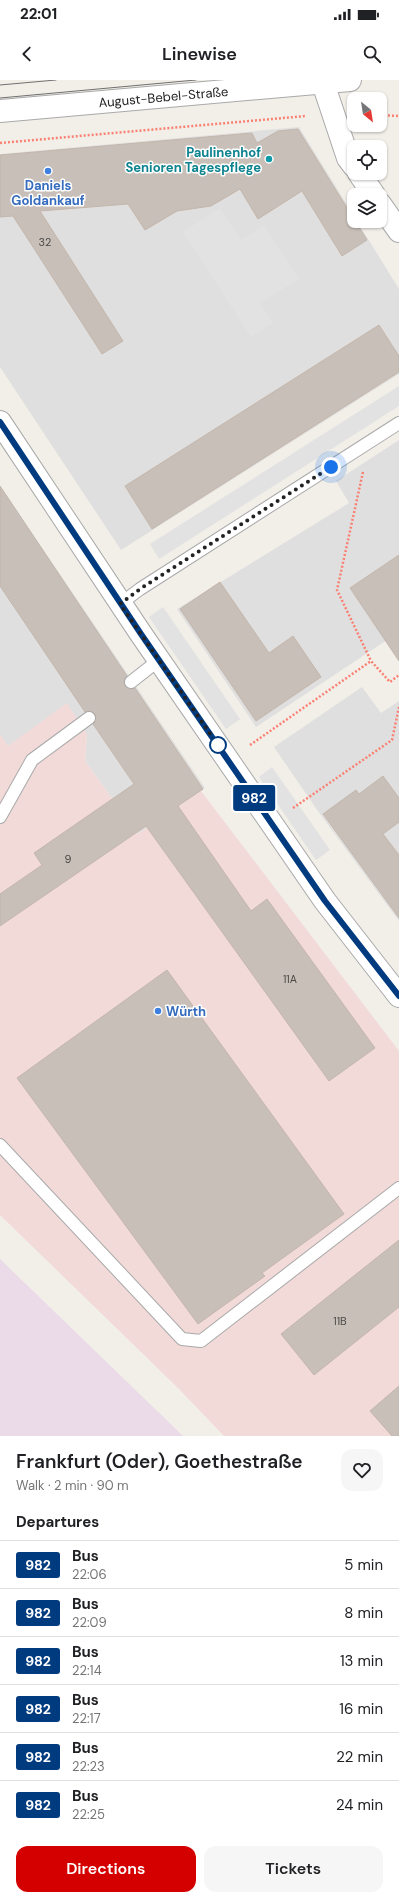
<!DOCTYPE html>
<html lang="en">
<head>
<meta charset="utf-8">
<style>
	:root { --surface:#fff; --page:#f6f6f6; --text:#202124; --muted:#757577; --line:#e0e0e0; --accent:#d40000 }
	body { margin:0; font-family:"DM Sans",sans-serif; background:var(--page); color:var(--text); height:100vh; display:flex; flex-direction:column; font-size:15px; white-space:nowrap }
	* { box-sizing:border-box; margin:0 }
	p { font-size:13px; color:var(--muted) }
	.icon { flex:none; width:22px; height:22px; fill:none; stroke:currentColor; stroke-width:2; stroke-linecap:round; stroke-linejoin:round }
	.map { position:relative; height:1356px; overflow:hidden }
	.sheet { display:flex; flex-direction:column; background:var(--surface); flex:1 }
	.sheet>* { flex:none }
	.badge { padding:0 8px; border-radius:3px; font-size:14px; line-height:26px }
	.needle { width:26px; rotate:150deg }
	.tools { position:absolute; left:347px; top:12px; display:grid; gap:8px }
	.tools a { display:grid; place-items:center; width:40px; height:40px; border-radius:8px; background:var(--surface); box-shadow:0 1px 3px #0004; font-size:20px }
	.you { position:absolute; width:20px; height:20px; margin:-10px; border:3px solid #fff; border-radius:50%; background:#1a73e8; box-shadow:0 0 0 6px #1a73e833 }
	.map>.badge { position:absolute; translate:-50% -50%; box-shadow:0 0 0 2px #fff }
	h2 { padding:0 16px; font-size:15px; line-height:36px }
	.round { display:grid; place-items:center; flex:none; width:42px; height:42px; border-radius:12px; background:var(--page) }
	.summary { display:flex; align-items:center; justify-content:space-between; height:68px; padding:0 16px }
	h1 { font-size:19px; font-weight:600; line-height:30px }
	.action { display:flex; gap:8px; margin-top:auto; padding:8px 16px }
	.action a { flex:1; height:46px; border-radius:12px; background:var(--accent); color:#fff; font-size:16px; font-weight:600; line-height:46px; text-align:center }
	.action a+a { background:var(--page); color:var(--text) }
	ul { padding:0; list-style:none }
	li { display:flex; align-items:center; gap:12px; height:48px; padding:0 16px; border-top:1px solid var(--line) }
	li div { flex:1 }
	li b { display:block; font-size:15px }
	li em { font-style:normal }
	li .badge { min-width:44px; font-weight:700; text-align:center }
	.status { display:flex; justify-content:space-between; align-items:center; height:28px; padding:0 20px; background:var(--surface); direction:ltr }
	.status svg { height:11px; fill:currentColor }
	header { display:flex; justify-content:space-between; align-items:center; height:52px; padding:0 16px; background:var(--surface); font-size:18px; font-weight:600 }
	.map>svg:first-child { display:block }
	.residential { fill:#e0dfdf }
	.commercial { fill:#f2dad9 }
	.railway { fill:#ebdbe8 }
	.parking { fill:#e2e2e2 }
	.building { fill:#c7bfb8; stroke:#c4b6ab }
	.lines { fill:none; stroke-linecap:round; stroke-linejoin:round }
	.service-casing { stroke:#a9a9a9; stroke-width:14 }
	.minor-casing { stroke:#a9a9a9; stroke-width:24 }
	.tertiary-casing { stroke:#a9a9a9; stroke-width:24 }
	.path { stroke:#fa8072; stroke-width:2.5; stroke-dasharray:2 2; stroke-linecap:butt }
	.service { stroke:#fff; stroke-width:12 }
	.minor { stroke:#fff; stroke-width:22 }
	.tertiary { stroke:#fff; stroke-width:22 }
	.tram { stroke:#707070; stroke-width:1 }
	.line-casing { stroke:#fff; stroke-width:9 }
	.line { stroke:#003b80; stroke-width:6 }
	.walk { stroke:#222; stroke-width:4; stroke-dasharray:0 7.2 }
	.culture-dot { fill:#0f9aa8; stroke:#fff; stroke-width:1.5 }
	.shop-dot { fill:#3f7fe0; stroke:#fff; stroke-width:1.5 }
	.stop-dot { fill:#fff; stroke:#003b80; stroke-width:2 }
	.labels { text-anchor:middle; stroke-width:3; stroke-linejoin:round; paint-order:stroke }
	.number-label { font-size:11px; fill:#4b4948 }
	.street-label { font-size:13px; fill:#222; stroke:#fff }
	.culture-label { font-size:13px; font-weight:bold; fill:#0d838f; stroke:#fff; text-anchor:end }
	.shop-label { font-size:13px; font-weight:bold; fill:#366cbe; stroke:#fff }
</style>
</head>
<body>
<div class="status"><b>22:01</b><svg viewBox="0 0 49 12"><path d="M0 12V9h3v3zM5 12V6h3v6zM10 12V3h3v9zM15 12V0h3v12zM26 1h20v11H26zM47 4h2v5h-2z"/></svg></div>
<header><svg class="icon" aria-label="back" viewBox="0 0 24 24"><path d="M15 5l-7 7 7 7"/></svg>Linewise<svg class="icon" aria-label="search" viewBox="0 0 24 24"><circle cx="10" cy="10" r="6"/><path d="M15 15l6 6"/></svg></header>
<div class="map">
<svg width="399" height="1356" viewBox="0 0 399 1356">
	<rect width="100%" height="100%" fill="#f2efe9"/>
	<g class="residential">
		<path d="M 299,47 L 354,136 L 354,141 L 357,141 L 399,209 L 399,294 L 121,470 L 0,287 L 0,74 Z"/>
		<path d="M 399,360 L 399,552 L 256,647 L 177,529 L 349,423 L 336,401 Z"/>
		<path d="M 0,406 L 205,708 L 138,754 L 85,681 L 87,654 L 7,666 L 0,654 Z"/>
		<path d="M 362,607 L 381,633 L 399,621 L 399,841 L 320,734 L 274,667 Z"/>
	</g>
	<path class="commercial" d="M 67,623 L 87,654 L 85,681 L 138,754 L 201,711 L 399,971 L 399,1356 L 224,1356 L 178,1308 L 0,1135 L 0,654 L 8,666 Z"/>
	<path class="railway" d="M 0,1179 L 183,1356 L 0,1356 Z"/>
	<g class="parking">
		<path d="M 220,128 L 241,160 L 264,145 L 299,199 L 260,223 L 273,243 L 251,257 L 183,152 Z"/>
		<path d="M 399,306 L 399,326 L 159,479 L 150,464 Z"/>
		<path d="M 163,527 L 240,639 L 226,649 L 149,537 Z"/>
		<path d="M 272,687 L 330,770 L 316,780 L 259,697 Z"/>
	</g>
	<g class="building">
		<path d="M 298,49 L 367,160 L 342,176 L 302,111 L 258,139 L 240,109 L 211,126 L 177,131 L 145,150 L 128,124 L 40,131 L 123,261 L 102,274 L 13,136 L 0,137 L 0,75 L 252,53 L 257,63 L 278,51 Z"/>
		<path d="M 379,245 L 399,276 L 399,292 L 152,449 L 125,406 Z"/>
		<path d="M 0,406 L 127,596 L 124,600 L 125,606 L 129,609 L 135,608 L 203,709 L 178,726 L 251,831 L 267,819 L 375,968 L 329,1001 L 146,746 L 0,846 L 0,814 L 42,785 L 34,773 L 134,704 L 93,644 L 96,641 L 95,634 L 92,631 L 85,632 L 0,506 Z"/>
		<path d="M 399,475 L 399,581 L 350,508 Z"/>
		<path d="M 220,502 L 269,573 L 293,556 L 321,597 L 256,641 L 180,529 Z"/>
		<path d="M 383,696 L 399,718 L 399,742 L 383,754 L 399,775 L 399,838 L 323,734 L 356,710 L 359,714 Z"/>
		<path d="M 167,890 L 344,1134 L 262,1193 L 265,1196 L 198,1244 L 17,998 Z"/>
		<path d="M 399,1160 L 399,1227 L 314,1295 L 281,1254 Z"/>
		<path d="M 399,1306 L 399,1356 L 392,1356 L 370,1331 Z"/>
	</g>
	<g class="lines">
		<defs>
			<g id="service">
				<path d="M 120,524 L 140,509 L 399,343"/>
				<path d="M 131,602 L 159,580"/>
				<path d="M 0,737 L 32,680 L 89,638"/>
				<path d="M 0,1065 L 182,1259 L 201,1261 L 399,1108"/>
			</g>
			<g id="minor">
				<path d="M 322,0 L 348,78 L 354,86"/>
				<path d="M 359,93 L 374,115"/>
				<path d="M 380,124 L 399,151"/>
				<path d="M 0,342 L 141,554 L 325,821 L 399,916"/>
			</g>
			<g id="tertiary">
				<path id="s1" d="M 0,31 L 350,0"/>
			</g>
		</defs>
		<use href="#service" class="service-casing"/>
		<use href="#minor" class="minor-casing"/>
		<use href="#tertiary" class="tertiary-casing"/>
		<g class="path">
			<path d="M 380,35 L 399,36"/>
			<path d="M 0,63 L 306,36"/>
			<path d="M 363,392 L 337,510 L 371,581"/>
			<path d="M 250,665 L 371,581 L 390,602 L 399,595"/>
			<path d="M 293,728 L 392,660 L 399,627"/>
		</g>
		<use href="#service" class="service"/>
		<use href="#minor" class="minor"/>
		<use href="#tertiary" class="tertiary"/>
		<g class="tram">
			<path d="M 0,5 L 56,0"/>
			<path d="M 0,18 L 196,0"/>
		</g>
	</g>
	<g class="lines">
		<defs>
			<path id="line" d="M 0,342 L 141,554 L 325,821 L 399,916"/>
		</defs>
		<use href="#line" class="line-casing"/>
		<use href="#line" class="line"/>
		<path class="walk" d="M 218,665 L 220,668 L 120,524 L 140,509 L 331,387"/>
	</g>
	<circle class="culture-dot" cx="269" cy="79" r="4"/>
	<g class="shop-dot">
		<circle cx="48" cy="91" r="4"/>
		<circle cx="158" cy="931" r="4"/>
	</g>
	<circle class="stop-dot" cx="218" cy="665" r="8"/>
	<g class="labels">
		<g class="number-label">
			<text x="45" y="166">32</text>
			<text x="68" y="783">9</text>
			<text x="290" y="903">11A</text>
			<text x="340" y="1245">11B</text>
		</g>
		<g class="street-label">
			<text dy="5" stroke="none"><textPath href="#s1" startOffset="164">August-Bebel-Straße</textPath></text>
		</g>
		<g class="culture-label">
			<text x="261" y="77">Paulinenhof<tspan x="261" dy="15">Senioren Tagespflege</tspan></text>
		</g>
		<g class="shop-label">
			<text x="48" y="110">Daniels<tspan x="48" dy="15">Goldankauf</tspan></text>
			<text x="166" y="936" text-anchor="start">Würth</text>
		</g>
	</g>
</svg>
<div class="tools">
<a><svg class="needle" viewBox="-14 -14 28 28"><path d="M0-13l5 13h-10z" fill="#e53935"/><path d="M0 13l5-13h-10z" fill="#757577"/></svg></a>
<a><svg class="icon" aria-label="locate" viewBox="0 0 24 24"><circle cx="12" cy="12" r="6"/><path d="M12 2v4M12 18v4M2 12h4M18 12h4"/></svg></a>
<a><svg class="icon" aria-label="layers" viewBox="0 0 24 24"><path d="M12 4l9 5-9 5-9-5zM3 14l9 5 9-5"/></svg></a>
</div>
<div class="you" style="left:331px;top:387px"></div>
<b class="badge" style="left:254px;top:718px;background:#003b80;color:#fff">982</b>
</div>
<section class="sheet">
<div class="summary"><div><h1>Frankfurt (Oder), Goethestraße</h1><p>Walk · 2 min · 90 m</p></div><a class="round"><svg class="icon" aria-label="heart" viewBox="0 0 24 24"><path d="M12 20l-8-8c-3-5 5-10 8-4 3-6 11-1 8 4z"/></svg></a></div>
<h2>Departures</h2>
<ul>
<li><span class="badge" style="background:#003b80;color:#fff">982</span><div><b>Bus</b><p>22:06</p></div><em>5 min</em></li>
<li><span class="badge" style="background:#003b80;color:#fff">982</span><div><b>Bus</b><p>22:09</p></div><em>8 min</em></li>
<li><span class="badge" style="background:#003b80;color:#fff">982</span><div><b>Bus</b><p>22:14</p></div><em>13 min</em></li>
<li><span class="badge" style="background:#003b80;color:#fff">982</span><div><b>Bus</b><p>22:17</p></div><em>16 min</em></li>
<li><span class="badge" style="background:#003b80;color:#fff">982</span><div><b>Bus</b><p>22:23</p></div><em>22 min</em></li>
<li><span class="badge" style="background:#003b80;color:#fff">982</span><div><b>Bus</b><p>22:25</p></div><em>24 min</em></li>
</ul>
<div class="action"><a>Directions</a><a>Tickets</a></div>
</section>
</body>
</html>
